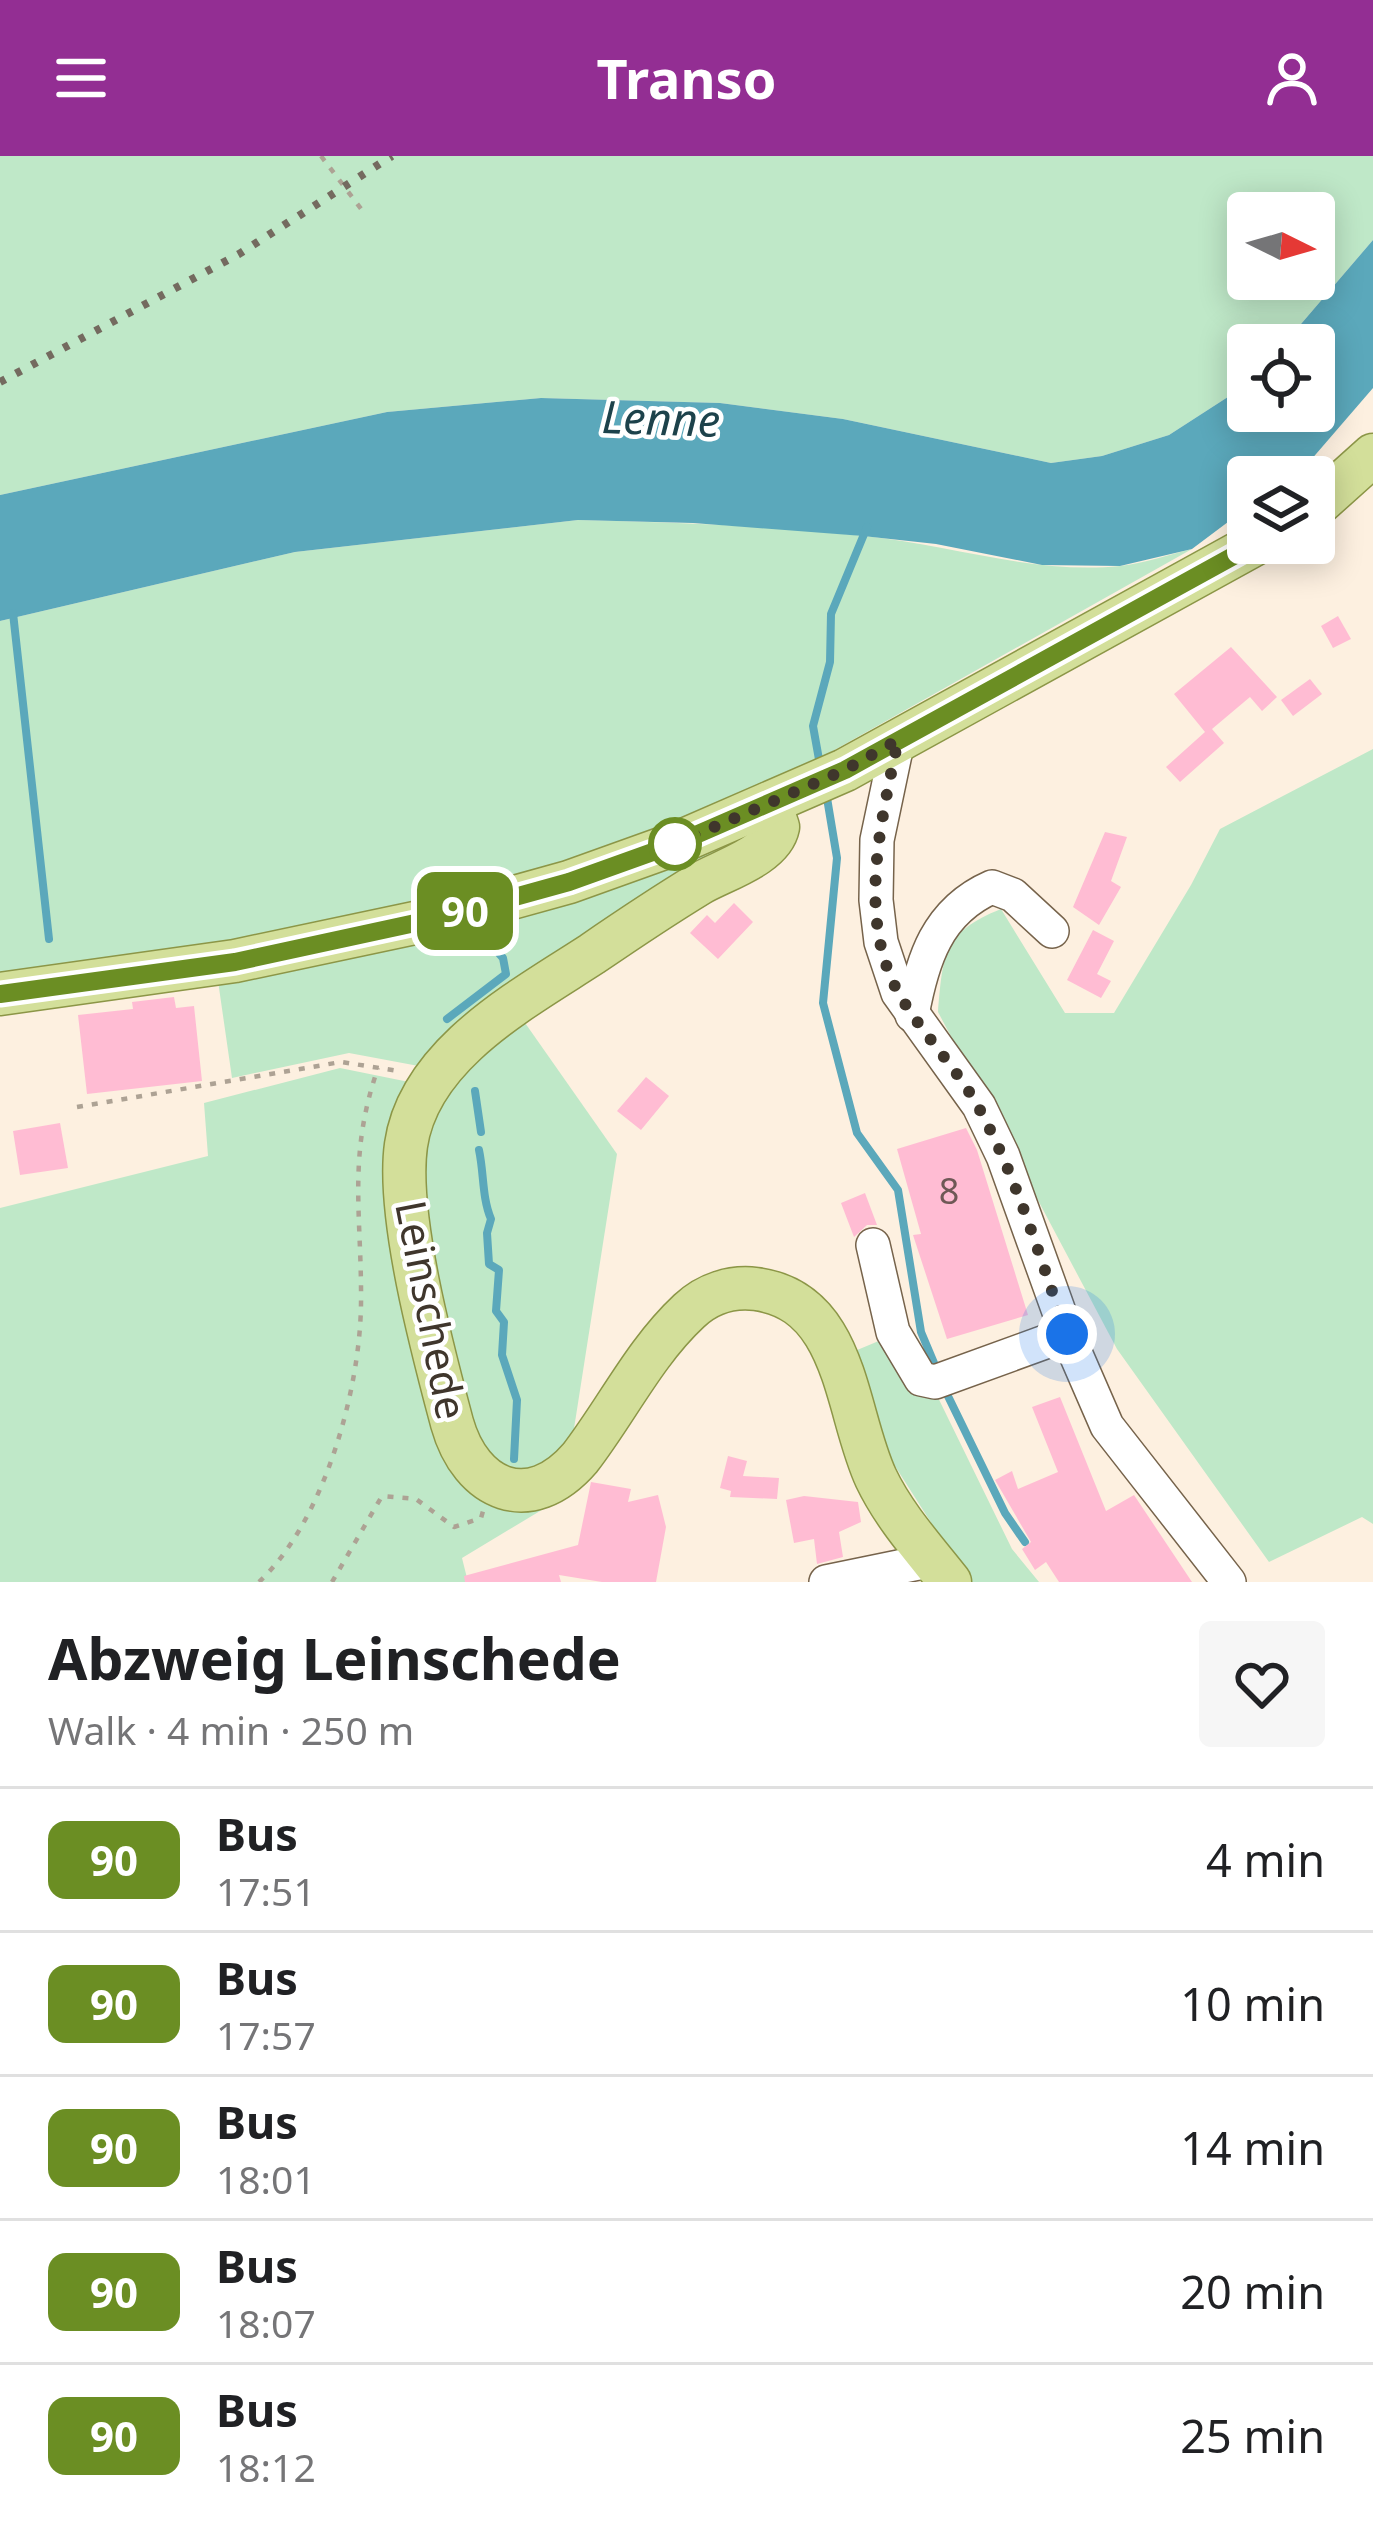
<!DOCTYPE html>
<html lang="en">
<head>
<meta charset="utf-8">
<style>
	:root { --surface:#fff; --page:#f6f6f6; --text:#202124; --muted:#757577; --line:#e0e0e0; --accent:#932e93 }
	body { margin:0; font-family:"Noto Sans",sans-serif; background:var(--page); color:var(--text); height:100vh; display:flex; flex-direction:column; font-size:45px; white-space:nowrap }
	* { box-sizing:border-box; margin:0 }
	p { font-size:39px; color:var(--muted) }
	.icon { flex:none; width:66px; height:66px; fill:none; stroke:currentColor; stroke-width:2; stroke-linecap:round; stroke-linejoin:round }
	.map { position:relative; height:1426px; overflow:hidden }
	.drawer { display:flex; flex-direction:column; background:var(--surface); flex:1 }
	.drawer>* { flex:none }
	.badge { padding:0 24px; border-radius:18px; font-size:42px; line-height:78px }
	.needle { width:78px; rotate:95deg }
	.buttons { position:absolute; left:1227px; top:36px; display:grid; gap:24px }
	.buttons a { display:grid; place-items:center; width:108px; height:108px; border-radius:12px; background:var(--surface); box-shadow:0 6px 30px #0003; font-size:60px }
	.you { position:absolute; width:60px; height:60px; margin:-30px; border:9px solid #fff; border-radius:50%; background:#1a73e8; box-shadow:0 0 0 18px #1a73e833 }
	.map>.badge { position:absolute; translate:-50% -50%; box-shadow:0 0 0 6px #fff }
	.round { display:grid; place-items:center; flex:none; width:126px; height:126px; border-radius:12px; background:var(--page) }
	.head { display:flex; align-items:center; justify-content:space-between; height:204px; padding:0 48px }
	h1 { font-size:57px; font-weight:700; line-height:90px }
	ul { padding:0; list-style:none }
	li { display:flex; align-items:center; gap:36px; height:144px; padding:0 48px; border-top:3px solid var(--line) }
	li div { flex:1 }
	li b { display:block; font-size:45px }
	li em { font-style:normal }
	li .badge { min-width:132px; font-weight:700; text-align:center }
	header { display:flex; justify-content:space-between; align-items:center; height:156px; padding:0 48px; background:var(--accent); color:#fff; font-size:54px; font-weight:700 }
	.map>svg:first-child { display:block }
	.green { fill:#bfe8c8; fill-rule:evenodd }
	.water { fill:#5ba8bb }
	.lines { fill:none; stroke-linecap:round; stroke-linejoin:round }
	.stream { stroke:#5ba8bb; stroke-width:8 }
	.building { fill:#ffbcd3 }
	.minor-casing { stroke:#76634b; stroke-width:36 }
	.major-casing { stroke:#8c9647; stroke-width:45 }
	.path { stroke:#ada294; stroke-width:4.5; stroke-dasharray:6 9; stroke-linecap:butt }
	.minor { stroke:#fff; stroke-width:33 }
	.major { stroke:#d3df9a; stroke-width:42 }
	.rail { stroke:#746a5f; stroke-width:8; stroke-dasharray:6 12; stroke-linecap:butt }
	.line-casing { stroke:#fff; stroke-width:27 }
	.line { stroke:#6b8e23; stroke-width:18 }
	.walk { stroke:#3f362c; stroke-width:12; stroke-dasharray:0 21.6 }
	.stop-dot { fill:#fff; stroke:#6b8e23; stroke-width:6 }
	.labels { text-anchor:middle; stroke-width:9; stroke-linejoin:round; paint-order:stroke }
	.number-label { font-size:36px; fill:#6f5856 }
	.street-label { font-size:42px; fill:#3f362c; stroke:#fff }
	.water-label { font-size:45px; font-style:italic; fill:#1d424b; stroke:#fff }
</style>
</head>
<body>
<header><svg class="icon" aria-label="menu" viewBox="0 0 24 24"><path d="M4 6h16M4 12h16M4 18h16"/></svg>Transo<svg class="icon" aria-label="person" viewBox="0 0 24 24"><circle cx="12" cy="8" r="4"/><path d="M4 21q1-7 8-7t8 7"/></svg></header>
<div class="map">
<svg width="1373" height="1426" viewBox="0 0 1373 1426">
	<rect width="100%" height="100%" fill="#fdf0e0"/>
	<g class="green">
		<path d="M 0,0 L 1373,0 L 1373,84 L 1283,189 L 1248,189 L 1248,228 L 1169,279 L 1102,300 L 1051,307 L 843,263 L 720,247 L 541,242 L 387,256 L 0,339 ZM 1248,57 L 1314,57 L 1314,123 L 1248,123 Z"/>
		<path d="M 578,364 C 674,366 769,370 864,380 C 948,388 1035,419 1120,410 C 1144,407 1168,399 1192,393 L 783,623 L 561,714 L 237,791 L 0,827 L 0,465 L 295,396 Z"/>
		<path d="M 1373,593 L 1373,1368 L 1362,1361 L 1269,1406 L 1117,1193 L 938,856 C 943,799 943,776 1001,753 L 1065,857 L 1114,857 L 1191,729 L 1220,673 Z"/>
		<path d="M 720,688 L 729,698 L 424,911 L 349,897 L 232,922 L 217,818 Z"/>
		<path d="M 523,864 L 617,998 L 573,1279 L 533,1329 L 488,1303 L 452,1237 L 433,1127 L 422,995 L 442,938 L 471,906 Z"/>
		<path d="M 340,912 L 414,927 L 396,970 L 471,1323 L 550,1349 L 462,1402 L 468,1426 L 0,1426 L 0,1052 L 208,1000 L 204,947 Z"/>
		<path d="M 905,1174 L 1012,1393 L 1039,1426 L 969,1426 L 893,1307 L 850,1197 Z"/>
	</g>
	<path class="water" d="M 1373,84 L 1373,232 L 1310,305 L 1288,321 L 1248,321 L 1248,351 L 1192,393 L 1120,410 L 1042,409 L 936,388 L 863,380 L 693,367 L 578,364 L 295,396 L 0,465 L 0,339 L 387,256 L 541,242 L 720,247 L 843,263 L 1051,307 L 1102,300 L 1169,279 L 1248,228 L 1248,255 L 1314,255 L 1314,189 L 1283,189 Z"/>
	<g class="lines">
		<g class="stream">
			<path d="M 13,457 L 49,783"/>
			<path d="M 820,609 L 813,570 L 830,506 L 831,458 L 867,371"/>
			<path d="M 826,636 L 837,702 L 823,847 L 857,977 L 898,1034 L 921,1176 L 937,1214"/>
			<path d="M 447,863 L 506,818 L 503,802 L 487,784"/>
			<path d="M 475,935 L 481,976"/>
			<path d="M 479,994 C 484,1017 482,1042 491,1063 L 487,1077 L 489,1108 L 499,1114 L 496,1155 L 504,1166 L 502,1199 L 517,1244 L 514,1303"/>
			<path d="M 945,1234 L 1005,1357 L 1025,1386"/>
		</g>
	</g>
	<g class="building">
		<path d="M 1338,460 L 1351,483 L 1333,492 L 1321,470 Z"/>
		<path d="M 1231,491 L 1277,541 L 1262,555 L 1250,541 L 1212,573 L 1224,587 L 1180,626 L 1166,611 L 1205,576 L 1174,538 Z"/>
		<path d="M 1310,523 L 1322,538 L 1293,560 L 1281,544 Z"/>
		<path d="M 1105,676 L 1127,681 L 1111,725 L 1121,731 L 1099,769 L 1073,751 Z"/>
		<path d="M 734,747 L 753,766 L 718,803 L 690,777 L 707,759 L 715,767 Z"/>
		<path d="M 1093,774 L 1114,785 L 1097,818 L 1111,825 L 1101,842 L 1067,824 Z"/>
		<path d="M 174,841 L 176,852 L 194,850 L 202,925 L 87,938 L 78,859 L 133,853 L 132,846 Z"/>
		<path d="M 646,921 L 669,940 L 641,974 L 617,955 Z"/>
		<path d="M 60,967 L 68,1012 L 20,1019 L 13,975 Z"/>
		<path d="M 966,972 L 977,994 L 1028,1159 L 947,1183 L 913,1079 L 921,1078 L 897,993 Z"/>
		<path d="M 865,1037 L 877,1069 L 867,1069 L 854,1081 L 841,1047 Z"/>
		<path d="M 1060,1241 L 1106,1355 L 1134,1339 L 1192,1426 L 1059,1426 L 1046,1406 L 1035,1414 L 1022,1393 L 1031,1386 L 995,1324 L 1012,1315 L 1018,1333 L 1058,1316 L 1032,1251 Z"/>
		<path d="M 728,1300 L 747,1305 L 743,1320 L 779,1322 L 777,1343 L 730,1341 L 731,1335 L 720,1332 Z"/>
		<path d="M 591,1326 L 631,1333 L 628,1346 L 658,1339 L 666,1371 L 656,1426 L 602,1426 L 559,1419 L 561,1426 L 465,1426 L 464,1420 L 578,1389 Z"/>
		<path d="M 804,1340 L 858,1346 L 861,1366 L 839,1376 L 843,1401 L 817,1408 L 814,1383 L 794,1387 L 786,1344 Z"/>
	</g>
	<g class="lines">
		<defs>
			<g id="minor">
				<path d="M 898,584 L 877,684 L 876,744 L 881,786 L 898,837 L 979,950 L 1003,1000 L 1067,1178 L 1107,1270 L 1229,1426"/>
				<path d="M 912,859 C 922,804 937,755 992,731 L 1013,739 L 1052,775"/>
				<path d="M 873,1089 L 893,1176 L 921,1223 L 935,1226 L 1067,1178"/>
				<path d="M 826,1426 L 933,1404"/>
			</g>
			<g id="major">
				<path d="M 1314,352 L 1373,299"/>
				<path d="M 770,647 L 778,671 C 772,700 723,714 699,728 C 663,750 627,774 592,798 C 523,843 419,898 406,989 C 396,1059 433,1196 452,1267 C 471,1335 530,1360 580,1302 C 617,1254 644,1197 689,1155 C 707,1138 731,1130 756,1133 C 848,1145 845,1256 876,1322 C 894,1360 924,1393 950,1426"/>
				<path d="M 0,838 L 235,805 L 443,761 L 569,726 L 675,688 L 845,614 L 1257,387"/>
			</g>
		</defs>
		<use href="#minor" class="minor-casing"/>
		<use href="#major" class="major-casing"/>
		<g class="path">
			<path d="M 321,0 L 365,58"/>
			<path d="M 77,951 L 341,906 L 399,915"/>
			<path d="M 259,1426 C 324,1365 360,1235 361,1148 C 362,1059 347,1001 378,912"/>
			<path d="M 332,1426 L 382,1340 L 416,1343 L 454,1371 L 481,1362 L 483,1355"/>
		</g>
		<use href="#minor" class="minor"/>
		<use href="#major" class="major"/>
		<path class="rail" d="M 0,226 L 239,98 L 392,0"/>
	</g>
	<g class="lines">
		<defs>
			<path id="line" d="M 0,838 L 235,806 L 443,761 L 569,726 L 675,688 L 845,614 L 1257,387"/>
		</defs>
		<use href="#line" class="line-casing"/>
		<use href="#line" class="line"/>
		<path class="walk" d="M 675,688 L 845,614 L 898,584 C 881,667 855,766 902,843 C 926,882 960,916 981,956 C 1018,1025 1040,1103 1067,1178"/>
	</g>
	<circle class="stop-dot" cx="675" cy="688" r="24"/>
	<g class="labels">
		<g class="number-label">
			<text x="949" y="1048">8</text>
		</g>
		<g class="street-label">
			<text transform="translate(431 1154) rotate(79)" y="15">Leinschede</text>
		</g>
		<g class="water-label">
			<text transform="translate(661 263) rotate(2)" y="16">Lenne</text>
		</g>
	</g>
</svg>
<div class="buttons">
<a><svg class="needle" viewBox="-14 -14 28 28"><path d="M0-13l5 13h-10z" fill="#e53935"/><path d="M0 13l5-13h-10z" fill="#757577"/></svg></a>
<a><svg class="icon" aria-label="locate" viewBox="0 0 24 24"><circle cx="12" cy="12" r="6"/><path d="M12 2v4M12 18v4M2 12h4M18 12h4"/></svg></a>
<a><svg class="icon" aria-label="layers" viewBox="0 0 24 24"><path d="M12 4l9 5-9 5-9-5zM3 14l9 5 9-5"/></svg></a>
</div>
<div class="you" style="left:1067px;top:1178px"></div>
<b class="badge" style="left:465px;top:755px;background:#6b8e23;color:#fff">90</b>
</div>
<section class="drawer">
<div class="head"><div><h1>Abzweig Leinschede</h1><p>Walk · 4 min · 250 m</p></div><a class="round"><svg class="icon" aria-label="heart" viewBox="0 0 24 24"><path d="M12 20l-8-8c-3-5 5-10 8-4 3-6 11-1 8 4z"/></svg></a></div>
<ul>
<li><span class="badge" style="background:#6b8e23;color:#fff">90</span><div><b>Bus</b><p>17:51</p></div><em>4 min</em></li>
<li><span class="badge" style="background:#6b8e23;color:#fff">90</span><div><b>Bus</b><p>17:57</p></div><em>10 min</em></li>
<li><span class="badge" style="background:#6b8e23;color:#fff">90</span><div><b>Bus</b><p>18:01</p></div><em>14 min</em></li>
<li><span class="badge" style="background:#6b8e23;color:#fff">90</span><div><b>Bus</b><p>18:07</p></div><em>20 min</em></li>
<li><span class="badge" style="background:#6b8e23;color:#fff">90</span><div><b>Bus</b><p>18:12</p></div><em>25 min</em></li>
</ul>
</section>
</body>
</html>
